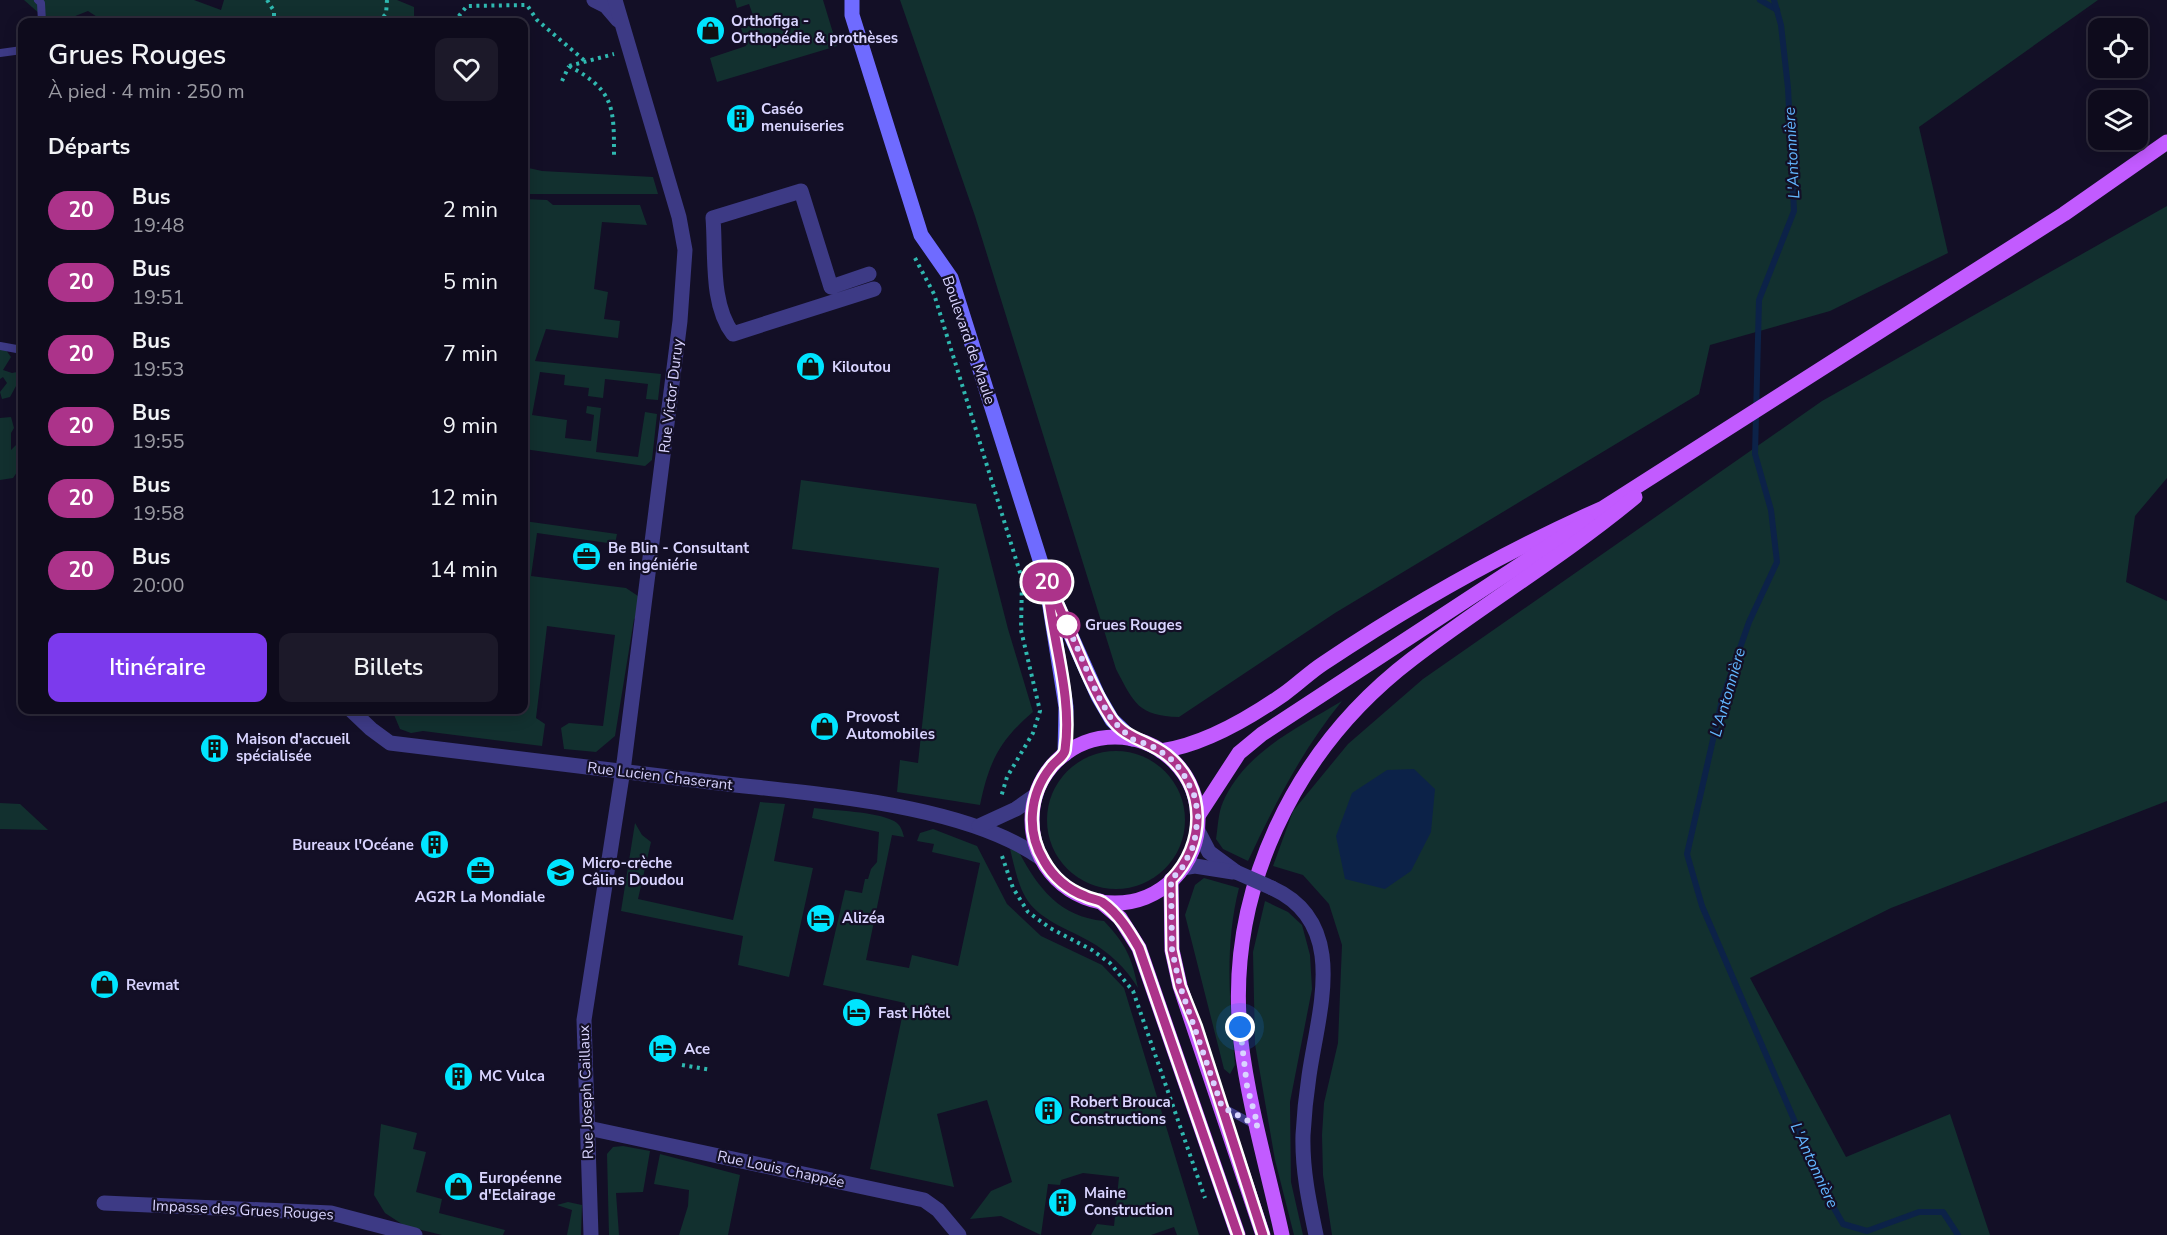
<!DOCTYPE html>
<html lang="fr">
<head>
<meta charset="utf-8">
<style>
	:root { --surface:#0e0b1c; --page:#1c1929; --text:#f1f3f6; --muted:#9b9ba3; --line:#2e2b3b; --accent:#7c3aed }
	body { margin:0; font-family:"Nunito Sans",sans-serif; background:var(--page); color:var(--text); height:100vh; display:flex; flex-direction:column; font-size:22px; white-space:nowrap }
	* { box-sizing:border-box; margin:0 }
	p { font-size:20px; color:var(--muted) }
	.icon { flex:none; width:33px; height:33px; fill:none; stroke:currentColor; stroke-width:2; stroke-linecap:round; stroke-linejoin:round }
	.map { position:relative; flex:1; overflow:hidden }
	.drawer { position:absolute; left:18px; top:18px; width:510px; height:696px; display:flex; flex-direction:column; background:var(--surface); border-radius:12px; box-shadow:0 3px 15px #0003,0 0 0 2px var(--line) }
	.drawer>* { flex:none }
	.badge { padding:0 12px; border-radius:20px; font-size:21px; line-height:39px }
	.controls { position:absolute; left:2088px; top:18px; display:grid; gap:12px }
	.controls a { display:grid; place-items:center; width:60px; height:60px; border-radius:12px; background:var(--surface); box-shadow:0 3px 15px #0003,0 0 0 2px var(--line); font-size:30px }
	.you { position:absolute; width:30px; height:30px; margin:-15px; border:4px solid #fff; border-radius:50%; background:#1a73e8; box-shadow:0 0 0 9px #1a73e833 }
	.map>.badge { position:absolute; translate:-50% -50%; box-shadow:0 0 0 3px #fff }
	h2 { padding:0 30px; font-size:22px; line-height:54px }
	.round { display:grid; place-items:center; flex:none; width:63px; height:63px; border-radius:12px; background:var(--page) }
	.summary { display:flex; align-items:center; justify-content:space-between; height:102px; padding:0 30px }
	h1 { font-size:28px; font-weight:600; line-height:45px }
	.button { display:flex; gap:12px; margin-top:auto; padding:12px 30px }
	.button a { flex:1; height:69px; border-radius:12px; background:var(--accent); color:#fff; font-size:24px; font-weight:600; line-height:69px; text-align:center }
	.button a+a { background:var(--page); color:var(--text) }
	ul { padding:0; list-style:none }
	li { display:flex; align-items:center; gap:18px; height:72px; padding:0 30px }
	li div { flex:1 }
	li b { display:block; font-size:22px }
	li em { font-style:normal }
	li .badge { min-width:66px; font-weight:700; text-align:center }
	.map>svg:first-child { display:block }
	.green { fill:#12302f }
	.water { fill:#0c2248 }
	.lines { fill:none; stroke-linecap:round; stroke-linejoin:round }
	.stream { stroke:#0c2248; stroke-width:6 }
	.path { stroke:#2fb8b0; stroke-width:4; stroke-dasharray:3 4.5; stroke-linecap:butt }
	.lane { stroke:#3d3a85; stroke-width:8 }
	.street { stroke:#3d3a85; stroke-width:15 }
	.secondary { stroke:#6f6bff; stroke-width:15 }
	.primary { stroke:#c25bff; stroke-width:15 }
	.street-bridge { stroke:#3d3a85; stroke-width:15 }
	.line-casing { stroke:#fff; stroke-width:14 }
	.line { stroke:#ac338a; stroke-width:9 }
	.walk { stroke:#d9d4ff; stroke-width:6; stroke-dasharray:0 10.8 }
	.stop-dot { fill:#fff; stroke:#ac338a; stroke-width:3 }
	.labels { text-anchor:middle; stroke-width:4.5; stroke-linejoin:round; paint-order:stroke }
	.poi-label { font-size:15px; font-weight:bold; fill:#d9d4ff; stroke:#130f26; text-anchor:start }
	.street-label { font-size:15px; fill:#d9d4ff; stroke:#130f26 }
	.stop-label { font-size:15px; font-weight:bold; fill:#d9d4ff; stroke:#130f26; text-anchor:start }
	.water-label { font-size:16px; font-style:italic; fill:#62b6ff; stroke:#130f26 }
</style>
</head>
<body>
<div class="map">
<svg width="2167" height="1235" viewBox="0 0 2167 1235">
	<rect width="100%" height="100%" fill="#130f26"/>
	<g class="green">
		<path d="M 24,0 L 194,0 L 221,10 L 224,0 L 397,0 L 414,7 L 414,22 L 105,22 L 88,11 L 60,22 L 49,22 Z"/>
		<path d="M 735,0 L 823,0 L 837,46 L 717,82 L 710,58 L 746,46 L 741,28 L 756,24 L 749,4 L 737,8 Z"/>
		<path d="M 900,0 L 2098,0 L 1919,127 L 1948,253 L 1830,311 L 1710,345 L 1699,394 L 1335,613 L 1179,717 C 1138,716 1134,703 1116,669 L 975,216 Z"/>
		<path d="M 524,167 L 542,171 L 653,177 L 658,194 L 524,194 Z"/>
		<path d="M 524,199 L 547,200 L 553,205 L 640,205 L 647,225 L 602,222 L 594,289 L 608,292 L 604,319 L 620,321 L 618,338 L 546,329 L 535,361 L 661,374 L 658,400 L 646,399 L 648,384 L 605,379 L 603,398 L 588,396 L 589,388 L 564,385 L 565,375 L 540,372 L 532,415 L 567,420 L 565,438 L 591,441 L 594,415 L 586,413 L 587,406 L 601,408 L 596,452 L 638,457 L 645,412 L 657,414 L 652,460 L 645,466 L 524,449 Z"/>
		<path d="M 2167,206 L 2167,478 L 2135,516 L 2126,582 L 2167,601 L 2167,801 L 1891,908 L 1750,978 L 1846,1157 L 1950,1114 L 1990,1235 L 1332,1235 L 1323,1175 L 1322,1135 L 1324,1103 L 1338,1043 L 1342,945 L 1329,904 L 1303,875 L 1273,866 L 1293,811 L 1348,744 L 1423,679 L 1822,401 Z"/>
		<path d="M 0,342 L 11,357 L 3,370 L 12,373 L 22,371 L 22,382 L 16,386 L 10,397 L 2,399 L 0,392 L 7,383 L 3,377 L 0,379 Z"/>
		<path d="M 11,417 L 14,428 L 11,433 L 11,450 L 22,439 L 22,465 L 13,478 L 0,480 L 0,418 Z"/>
		<path d="M 801,480 L 976,504 L 1008,629 L 1033,712 C 999,741 989,762 980,805 L 897,792 L 900,760 L 918,763 L 939,568 L 792,549 Z"/>
		<path d="M 524,521 L 617,534 L 615,544 L 537,533 L 531,576 L 626,588 L 641,598 L 638,617 L 634,619 L 615,736 L 596,752 L 564,749 L 561,728 L 569,723 L 603,726 L 615,635 L 547,626 L 536,718 L 545,724 L 542,746 L 423,731 L 411,733 L 400,729 L 392,710 L 524,710 Z"/>
		<path d="M 1342,701 C 1302,750 1275,804 1248,861 L 1223,849 L 1216,839 C 1218,827 1218,813 1223,802 C 1245,752 1297,728 1342,701 Z"/>
		<circle cx="1116" cy="820" r="69"/>
		<path d="M 760,802 L 785,804 L 774,861 L 813,868 L 789,977 L 738,965 L 743,936 L 621,911 L 635,823 L 642,835 L 651,842 L 638,899 L 733,920 Z"/>
		<path d="M 0,803 L 20,804 L 48,830 L 0,829 Z"/>
		<path d="M 814,808 C 836,811 874,811 894,821 C 901,825 902,830 904,837 L 892,835 L 866,960 L 909,968 L 912,955 L 958,966 L 980,863 L 932,852 L 934,844 L 917,841 L 920,833 L 933,829 L 977,846 L 1007,904 L 1041,936 L 1102,965 L 1124,988 L 1199,1235 L 1177,1235 L 1174,1227 L 1151,1235 L 1091,1235 L 1097,1224 L 1114,1226 L 1119,1177 L 1083,1173 L 1061,1180 L 1060,1185 L 1048,1184 L 1041,1235 L 1001,1216 L 970,1219 L 991,1191 L 1012,1182 L 987,1100 L 937,1114 L 954,1187 L 870,1169 L 905,1003 L 823,985 L 845,890 L 862,893 L 865,879 L 868,879 L 871,869 L 877,862 L 879,832 L 812,818 Z"/>
		<path d="M 1010,849 L 1019,852 C 1038,888 1060,917 1104,921 C 1126,944 1132,958 1138,988 C 1126,968 1109,952 1089,941 C 1070,930 1045,922 1030,904 C 1018,888 1015,868 1010,849 Z"/>
		<path d="M 1204,878 L 1239,888 C 1224,947 1230,1006 1235,1065 L 1230,1074 L 1224,1069 L 1185,915 L 1195,885 Z"/>
		<path d="M 1265,901 L 1288,912 L 1302,925 L 1310,955 L 1312,989 L 1290,1102 L 1291,1182 L 1303,1235 L 1294,1235 L 1275,1160 L 1255,1044 L 1253,952 Z"/>
		<path d="M 381,1124 L 417,1133 L 413,1149 L 426,1152 L 416,1192 L 442,1199 L 439,1213 L 505,1230 L 503,1235 L 442,1235 L 405,1226 L 385,1213 L 374,1195 Z"/>
		<path d="M 623,1146 L 650,1151 L 643,1192 L 616,1193 L 619,1235 L 609,1235 L 607,1154 L 613,1147 Z"/>
		<path d="M 660,1154 L 740,1175 L 728,1235 L 679,1235 L 688,1206 L 689,1190 L 654,1184 Z"/>
		<path d="M 568,1202 L 582,1205 L 581,1235 L 567,1235 L 572,1210 L 557,1205 Z"/>
	</g>
	<path class="water" d="M 1414,769 L 1435,789 L 1431,832 L 1411,871 L 1385,889 L 1345,879 L 1336,836 L 1352,793 L 1387,770 Z"/>
	<g class="lines">
		<g class="stream">
			<path d="M 1760,0 L 1777,10"/>
			<path d="M 1774,0 L 1781,25 L 1788,88 L 1794,211 L 1759,300 L 1755,454 L 1771,510 L 1777,562 L 1749,622 L 1722,700 L 1687,854 L 1702,906 L 1826,1194 L 1843,1224 L 1867,1231 L 1919,1212 L 1943,1212 L 1958,1235"/>
		</g>
		<g class="path">
			<path d="M 267,0 L 274,11 L 274,22"/>
			<path d="M 378,22 L 386,14 L 387,0"/>
			<path d="M 454,22 L 467,6 L 527,5 L 537,20 L 585,61"/>
			<path d="M 569,66 C 614,90 614,107 614,155"/>
			<path d="M 569,66 L 614,54"/>
			<path d="M 562,81 L 569,66"/>
			<path d="M 915,258 L 934,294 L 1022,579 L 1021,630 L 1040,711 L 1033,733 L 1007,777 L 1001,797"/>
			<path d="M 1002,856 L 1013,888 L 1028,912 L 1050,928 L 1092,950 L 1110,963 L 1133,991 L 1205,1198"/>
			<path d="M 682,1065 L 711,1070"/>
		</g>
		<g class="lane">
			<path d="M 38,0 L 41,3 L 42,22"/>
			<path d="M 0,53 L 22,50"/>
			<path d="M 0,346 L 22,350"/>
			<path d="M 1222,1107 L 1257,1126"/>
		</g>
		<g class="street">
			<path d="M 594,0 L 606,6 L 618,20"/>
			<path d="M 869,274 L 831,287 L 801,191 L 713,218 C 716,254 710,304 733,334 L 874,289"/>
			<path d="M 351,710 L 371,729 L 390,743 C 497,756 603,769 710,782 C 808,794 963,802 1042,859"/>
			<path d="M 979,826 L 1016,809 L 1036,795"/>
			<path d="M 1197,829 L 1209,852 L 1236,872"/>
			<path d="M 1182,868 L 1195,866 L 1233,872"/>
			<path d="M 1272,888 C 1350,923 1318,1012 1309,1076 C 1306,1096 1304,1116 1303,1135 C 1302,1169 1309,1202 1316,1235"/>
			<path d="M 588,1128 L 924,1200 L 938,1210 L 959,1235"/>
			<path d="M 104,1203 L 331,1213 L 415,1235"/>
			<path d="M 591,1235 L 584,1020 L 624,763 L 680,321 L 685,250 L 679,217 L 615,0"/>
		</g>
		<g class="secondary">
			<path d="M 852,0 L 852,15 L 921,235 L 951,278 L 1047,582 L 1098,696 L 1112,720 L 1132,739"/>
			<path d="M 1047,588 L 1066,707 L 1065,754"/>
		</g>
		<g class="primary">
			<circle cx="1115" cy="820" r="83"/>
			<path d="M 1161,751 C 1204,745 1248,719 1284,694 C 1298,684 1310,672 1324,663 C 1412,604 1506,551 1603,508 L 2064,214 L 2167,142"/>
			<path d="M 1198,816 L 1239,753 L 1262,734 L 1587,521"/>
			<path d="M 1171,880 L 1172,950 L 1180,986 L 1263,1235"/>
			<path d="M 1100,901 L 1120,918 L 1139,948 L 1238,1235"/>
			<path d="M 1282,1235 C 1268,1171 1249,1107 1241,1042 C 1224,893 1294,749 1412,659 C 1485,603 1564,556 1635,497"/>
		</g>
		<path class="street-bridge" d="M 1236,872 L 1272,888"/>
	</g>
	<g class="lines">
		<defs>
			<path id="line" d="M 1238,1235 L 1139,948 C 1129,931 1119,914 1102,902 C 1097,899 1090,899 1085,896 C 1068,890 1053,877 1044,861 C 1026,832 1029,794 1051,767 C 1055,761 1064,757 1065,750 C 1073,695 1051,637 1047,582 C 1070,626 1084,676 1111,718 C 1125,739 1148,740 1167,755 C 1207,787 1206,845 1171,880 L 1172,950 L 1180,986 L 1196,1026 L 1263,1235"/>
		</defs>
		<use href="#line" class="line-casing"/>
		<use href="#line" class="line"/>
		<path class="walk" d="M 1067,625 L 1066,622 L 1098,696 L 1112,720 L 1132,739 L 1152,746 L 1169,757 L 1182,771 L 1195,797 L 1198,816 L 1194,845 L 1182,868 L 1171,880 L 1172,950 L 1180,986 L 1222,1107 L 1258,1126 L 1247,1086 L 1240,1027"/>
	</g>
	<defs>
		<symbol id="shop-disc" viewBox="-11 -11 22 22"><circle r="9.5" fill="#00e5ff" stroke="#130f26"/><path d="M-5-2.5h2.3a2.7 3.5 0 0 1 5.4 0H5L5.5 6h-11ZM-1.5-2.5h3a1.5 2.3 0 0 0-3 0Z" fill="#111"/></symbol>
		<symbol id="building-disc" viewBox="-11 -11 22 22"><circle r="9.5" fill="#00e5ff" stroke="#130f26"/><path d="M-4-6H4V6H1V3H-1V6H-4ZM-2.5-4.3h1.7v1.8h-1.7ZM.8-4.3h1.7v1.8H.8ZM-2.5-1h1.7V.8h-1.7ZM.8-1h1.7V.8H.8Z" fill="#111"/></symbol>
		<symbol id="office-disc" viewBox="-11 -11 22 22"><circle r="9.5" fill="#00e5ff" stroke="#130f26"/><path d="M-6-3h4V-5.5h4V-3h4V5H-6ZM-1-4.5V-3h2v-1.5ZM-6 0V1H6V0Z" fill="#111"/></symbol>
		<symbol id="school-disc" viewBox="-11 -11 22 22"><circle r="9.5" fill="#00e5ff" stroke="#130f26"/><path d="M0-5L7-2L0 1L-7-2ZM-4 1L0 2.5L4 1V4Q0 6-4 4Z" fill="#111"/></symbol>
		<symbol id="hotel-disc" viewBox="-11 -11 22 22"><circle r="9.5" fill="#00e5ff" stroke="#130f26"/><path d="M-6-4.5h1.5V1H6V5H4.5V3h-9V5H-6ZM-4 0a1.8 1.8 0 1 1 3.6 0ZM.5 0V-2.5h3Q6-2.5 6 0Z" fill="#111"/></symbol>
	</defs>
	<g fill-rule="evenodd">
		<use href="#shop-disc" x="694" y="14" width="33" height="33"/>
		<use href="#building-disc" x="724" y="102" width="33" height="33"/>
		<use href="#shop-disc" x="794" y="350" width="33" height="33"/>
		<use href="#office-disc" x="570" y="540" width="33" height="33"/>
		<use href="#shop-disc" x="808" y="710" width="33" height="33"/>
		<use href="#building-disc" x="198" y="732" width="33" height="33"/>
		<use href="#building-disc" x="418" y="828" width="33" height="33"/>
		<use href="#office-disc" x="464" y="854" width="33" height="33"/>
		<use href="#school-disc" x="544" y="856" width="33" height="33"/>
		<use href="#hotel-disc" x="804" y="902" width="33" height="33"/>
		<use href="#shop-disc" x="88" y="968" width="33" height="33"/>
		<use href="#hotel-disc" x="840" y="996" width="33" height="33"/>
		<use href="#hotel-disc" x="646" y="1032" width="33" height="33"/>
		<use href="#building-disc" x="442" y="1060" width="33" height="33"/>
		<use href="#building-disc" x="1032" y="1094" width="33" height="33"/>
		<use href="#shop-disc" x="442" y="1170" width="33" height="33"/>
		<use href="#building-disc" x="1046" y="1186" width="33" height="33"/>
	</g>
	<circle class="stop-dot" cx="1067" cy="625" r="12"/>
	<g class="labels">
		<g class="poi-label">
			<text x="731" y="26">Orthofiga -<tspan x="731" dy="17">Orthopédie &amp; prothèses</tspan></text>
			<text x="761" y="114">Caséo<tspan x="761" dy="17">menuiseries</tspan></text>
			<text x="832" y="372">Kiloutou</text>
			<text x="608" y="553">Be Blin - Consultant<tspan x="608" dy="17">en ingéniérie</tspan></text>
			<text x="846" y="722">Provost<tspan x="846" dy="17">Automobiles</tspan></text>
			<text x="236" y="744">Maison d'accueil<tspan x="236" dy="17">spécialisée</tspan></text>
			<text x="414" y="850" text-anchor="end">Bureaux l'Océane</text>
			<text x="582" y="868">Micro-crèche<tspan x="582" dy="17">Câlins Doudou</tspan></text>
			<text x="480" y="902" text-anchor="middle">AG2R La Mondiale</text>
			<text x="842" y="923">Alizéa</text>
			<text x="126" y="990">Revmat</text>
			<text x="878" y="1018">Fast Hôtel</text>
			<text x="684" y="1054">Ace</text>
			<text x="479" y="1081">MC Vulca</text>
			<text x="1070" y="1107">Robert Brouca<tspan x="1070" dy="17">Constructions</tspan></text>
			<text x="479" y="1183">Européenne<tspan x="479" dy="17">d'Eclairage</tspan></text>
			<text x="1084" y="1198">Maine<tspan x="1084" dy="17">Construction</tspan></text>
		</g>
		<g class="street-label">
			<text transform="translate(969 340) rotate(71)" y="5">Boulevard de Maule</text>
			<text transform="translate(671 396) rotate(-83)" y="5">Rue Victor Duruy</text>
			<text transform="translate(660 776) rotate(7)" y="5">Rue Lucien Chaserant</text>
			<text transform="translate(586 1092) rotate(-92)" y="5">Rue Joseph Caillaux</text>
			<text transform="translate(781 1169) rotate(12)" y="5">Rue Louis Chappée</text>
			<text transform="translate(243 1210) rotate(3)" y="5">Impasse des Grues Rouges</text>
		</g>
		<g class="stop-label">
			<text x="1085" y="630">Grues Rouges</text>
		</g>
		<g class="water-label">
			<text transform="translate(1791 153) rotate(-93)" y="6">L'Antonnière</text>
			<text transform="translate(1727 692) rotate(-74)" y="6">L'Antonnière</text>
			<text transform="translate(1815 1165) rotate(65)" y="6">L'Antonnière</text>
		</g>
	</g>
</svg>
<div class="controls">
<a><svg class="icon" aria-label="locate" viewBox="0 0 24 24"><circle cx="12" cy="12" r="6"/><path d="M12 2v4M12 18v4M2 12h4M18 12h4"/></svg></a>
<a><svg class="icon" aria-label="layers" viewBox="0 0 24 24"><path d="M12 4l9 5-9 5-9-5zM3 14l9 5 9-5"/></svg></a>
</div>
<div class="you" style="left:1240px;top:1027px"></div>
<b class="badge" style="left:1047px;top:582px;background:#ac338a;color:#fff">20</b>
<section class="drawer">
<div class="summary"><div><h1>Grues Rouges</h1><p>À pied · 4 min · 250 m</p></div><a class="round"><svg class="icon" aria-label="heart" viewBox="0 0 24 24"><path d="M12 20l-8-8c-3-5 5-10 8-4 3-6 11-1 8 4z"/></svg></a></div>
<h2>Départs</h2>
<ul>
<li><span class="badge" style="background:#ac338a;color:#fff">20</span><div><b>Bus</b><p>19:48</p></div><em>2 min</em></li>
<li><span class="badge" style="background:#ac338a;color:#fff">20</span><div><b>Bus</b><p>19:51</p></div><em>5 min</em></li>
<li><span class="badge" style="background:#ac338a;color:#fff">20</span><div><b>Bus</b><p>19:53</p></div><em>7 min</em></li>
<li><span class="badge" style="background:#ac338a;color:#fff">20</span><div><b>Bus</b><p>19:55</p></div><em>9 min</em></li>
<li><span class="badge" style="background:#ac338a;color:#fff">20</span><div><b>Bus</b><p>19:58</p></div><em>12 min</em></li>
<li><span class="badge" style="background:#ac338a;color:#fff">20</span><div><b>Bus</b><p>20:00</p></div><em>14 min</em></li>
</ul>
<div class="button"><a>Itinéraire</a><a>Billets</a></div>
</section>
</div>
</body>
</html>
